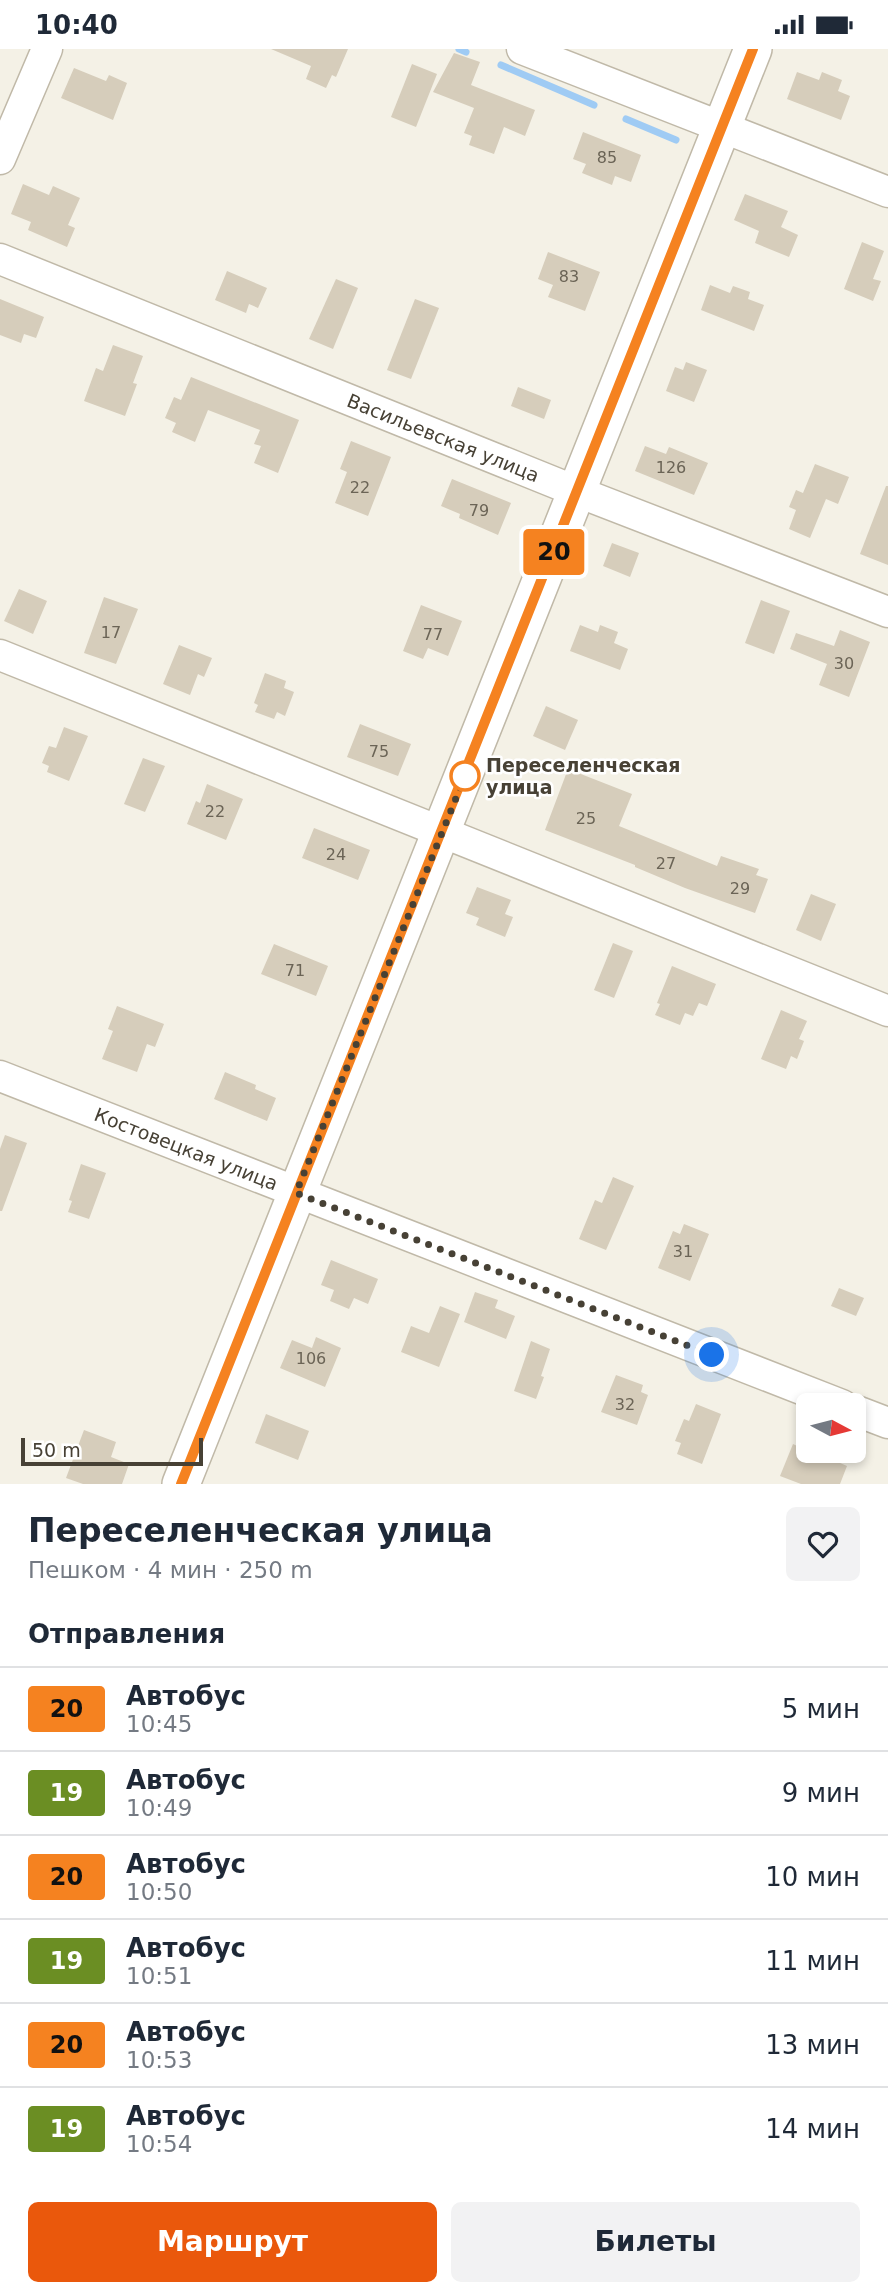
<!DOCTYPE html>
<html lang="ru">
<head>
<meta charset="utf-8">
<style>
	:root { --surface:#fff; --page:#f2f2f3; --text:#1f2937; --muted:#747a83; --line:#e0e1e3; --accent:#ea580c }
	body { margin:0; font-family:"DejaVu Sans",sans-serif; background:var(--page); color:var(--text); height:100vh; display:flex; flex-direction:column; font-size:26px; white-space:nowrap }
	* { box-sizing:border-box; margin:0 }
	p { font-size:23px; color:var(--muted) }
	.icon { flex:none; width:38px; height:38px; fill:none; stroke:currentColor; stroke-width:2; stroke-linecap:round; stroke-linejoin:round }
	.map { position:relative; height:1435px; overflow:hidden }
	.sheet { display:flex; flex-direction:column; background:var(--surface); flex:1 }
	.sheet>* { flex:none }
	.badge { padding:0 14px; border-radius:5px; font-size:24px; line-height:46px }
	.needle { width:46px; rotate:97deg }
	.tools { position:absolute; left:796px; top:1344px; display:grid; gap:14px }
	.tools a { display:grid; place-items:center; width:70px; height:70px; border-radius:10px; background:var(--surface); box-shadow:0 4px 10px #0003; font-size:35px }
	.scale { position:absolute; left:21px; bottom:18px; width:182px; box-sizing:border-box; padding-left:7px; border:4px solid #474135; border-top:0; font-size:19px; line-height:24px; white-space:nowrap; color:#474135; -webkit-text-stroke:5px #fff; paint-order:stroke }
	.you { position:absolute; width:35px; height:35px; margin:-18px; border:5px solid #fff; border-radius:50%; background:#1a73e8; box-shadow:0 0 0 10px #1a73e833 }
	.map>.badge { position:absolute; translate:-50% -50%; box-shadow:0 0 0 4px #fff }
	h2 { padding:0 28px; font-size:26px; line-height:63px }
	.round { display:grid; place-items:center; flex:none; width:74px; height:74px; border-radius:10px; background:var(--page) }
	.summary { display:flex; align-items:center; justify-content:space-between; height:119px; padding:0 28px }
	h1 { font-size:33px; font-weight:700; line-height:52px }
	.action { display:flex; gap:14px; margin-top:auto; padding:14px 28px }
	.action a { flex:1; height:80px; border-radius:10px; background:var(--accent); color:#fff; font-size:28px; font-weight:700; line-height:80px; text-align:center }
	.action a+a { background:var(--page); color:var(--text) }
	ul { padding:0; list-style:none }
	li { display:flex; align-items:center; gap:21px; height:84px; padding:0 28px; border-top:2px solid var(--line) }
	li div { flex:1 }
	li b { display:block; font-size:26px }
	li em { font-style:normal }
	li .badge { min-width:77px; font-weight:700; text-align:center }
	.status { display:flex; justify-content:space-between; align-items:center; height:49px; padding:0 35px; background:var(--surface); direction:ltr }
	.status svg { height:19px; fill:currentColor }
	.map>svg:first-child { display:block }
	.lines { fill:none; stroke-linecap:round; stroke-linejoin:round }
	.stream { stroke:#9fcbf4; stroke-width:7 }
	.building { fill:#d6cdbb }
	.minor-casing { stroke:#c0b9a8; stroke-width:33 }
	.tertiary-casing { stroke:#c0b9a8; stroke-width:40 }
	.minor { stroke:#fff; stroke-width:30 }
	.tertiary { stroke:#fff; stroke-width:37 }
	.line-casing { stroke:#fff; stroke-width:16 }
	.line { stroke:#f58220; stroke-width:10 }
	.walk { stroke:#474135; stroke-width:7; stroke-dasharray:0 12.6 }
	.stop-dot { fill:#fff; stroke:#f58220; stroke-width:3.5 }
	.labels { text-anchor:middle; stroke-width:5; stroke-linejoin:round; paint-order:stroke }
	.number-label { font-size:16px; fill:#6b6456 }
	.street-label { font-size:19px; fill:#474135; stroke:#fff }
	.stop-label { font-size:19px; font-weight:bold; fill:#474135; stroke:#fff; text-anchor:start }
</style>
</head>
<body>
<div class="status"><b>10:40</b><svg viewBox="0 0 49 12"><path d="M0 12V9h3v3zM5 12V6h3v6zM10 12V3h3v9zM15 12V0h3v12zM26 1h20v11H26zM47 4h2v5h-2z"/></svg></div>
<div class="map">
<svg width="888" height="1435" viewBox="0 0 888 1435">
	<rect width="100%" height="100%" fill="#f4f1e6"/>
	<g class="lines">
		<g class="stream">
			<path d="M 459,0 L 466,3"/>
			<path d="M 501,16 L 594,56"/>
			<path d="M 626,70 L 676,91"/>
		</g>
	</g>
	<g class="building">
		<path d="M 271,0 L 348,0 L 336,28 L 332,26 L 326,39 L 306,30 L 311,17 Z"/>
		<path d="M 454,4 L 480,13 L 471,36 L 535,61 L 525,87 L 504,78 L 494,105 L 469,96 L 472,87 L 464,84 L 474,59 L 433,43 Z"/>
		<path d="M 412,15 L 437,25 L 416,78 L 391,68 Z"/>
		<path d="M 74,19 L 106,32 L 109,26 L 127,34 L 113,71 L 61,49 Z"/>
		<path d="M 797,23 L 819,31 L 822,23 L 842,31 L 838,42 L 850,47 L 841,71 L 787,50 Z"/>
		<path d="M 583,83 L 641,106 L 631,133 L 615,127 L 612,136 L 582,124 L 586,115 L 573,110 Z"/>
		<path d="M 23,135 L 49,146 L 53,137 L 80,149 L 68,176 L 75,179 L 67,198 L 28,181 L 31,173 L 11,165 Z"/>
		<path d="M 745,145 L 788,162 L 781,178 L 798,186 L 789,208 L 755,194 L 759,182 L 734,171 Z"/>
		<path d="M 862,193 L 884,202 L 873,230 L 881,232 L 873,252 L 844,240 Z"/>
		<path d="M 548,203 L 600,223 L 585,262 L 548,248 L 553,236 L 538,230 Z"/>
		<path d="M 227,222 L 267,239 L 258,259 L 249,255 L 246,264 L 215,251 Z"/>
		<path d="M 336,230 L 358,239 L 333,300 L 309,290 Z"/>
		<path d="M 710,236 L 730,244 L 733,237 L 750,243 L 748,250 L 764,256 L 754,282 L 701,261 Z"/>
		<path d="M 0,250 L 44,268 L 36,289 L 24,285 L 21,294 L 0,286 Z"/>
		<path d="M 415,250 L 439,259 L 411,330 L 387,321 Z"/>
		<path d="M 113,296 L 143,307 L 133,334 L 137,335 L 125,367 L 84,352 L 96,319 L 103,322 Z"/>
		<path d="M 686,313 L 707,321 L 694,353 L 666,342 L 675,318 L 683,321 Z"/>
		<path d="M 191,328 L 299,371 L 278,424 L 254,414 L 261,397 L 254,395 L 260,381 L 208,361 L 195,393 L 172,383 L 176,374 L 165,369 L 174,348 L 181,351 Z"/>
		<path d="M 518,338 L 551,351 L 544,370 L 511,357 Z"/>
		<path d="M 351,392 L 391,408 L 368,467 L 335,454 L 347,423 L 340,420 Z"/>
		<path d="M 645,397 L 666,405 L 669,398 L 708,414 L 694,446 L 635,422 Z"/>
		<path d="M 815,415 L 849,428 L 838,455 L 826,450 L 810,489 L 789,480 L 796,461 L 789,458 L 796,441 L 803,444 Z"/>
		<path d="M 452,430 L 511,454 L 498,486 L 459,469 L 460,465 L 441,457 Z"/>
		<path d="M 886,437 L 888,437 L 888,516 L 860,505 Z"/>
		<path d="M 612,494 L 639,504 L 630,528 L 603,517 Z"/>
		<path d="M 19,540 L 47,552 L 33,585 L 4,572 Z"/>
		<path d="M 104,548 L 138,560 L 116,615 L 84,604 Z"/>
		<path d="M 761,551 L 790,562 L 774,605 L 745,594 Z"/>
		<path d="M 421,556 L 462,572 L 448,607 L 428,599 L 423,610 L 403,602 Z"/>
		<path d="M 580,576 L 598,583 L 600,576 L 618,583 L 614,594 L 628,600 L 620,621 L 570,602 Z"/>
		<path d="M 840,581 L 870,593 L 849,648 L 819,636 L 827,615 L 790,600 L 796,584 L 834,597 Z"/>
		<path d="M 179,596 L 212,609 L 204,628 L 198,625 L 190,646 L 163,635 Z"/>
		<path d="M 265,624 L 286,632 L 284,639 L 294,643 L 285,667 L 277,663 L 274,670 L 255,663 L 258,656 L 254,654 Z"/>
		<path d="M 546,657 L 578,671 L 565,701 L 533,687 Z"/>
		<path d="M 360,675 L 411,695 L 398,727 L 347,708 Z"/>
		<path d="M 64,678 L 88,687 L 69,732 L 47,723 L 49,717 L 42,714 L 49,697 L 56,699 Z"/>
		<path d="M 143,709 L 165,717 L 145,763 L 124,755 Z"/>
		<path d="M 568,720 L 632,745 L 619,777 L 717,817 L 721,807 L 759,820 L 756,826 L 768,830 L 755,864 L 685,839 L 635,818 L 635,816 L 545,781 Z"/>
		<path d="M 207,735 L 243,750 L 226,791 L 187,775 L 196,752 L 200,754 Z"/>
		<path d="M 314,779 L 370,801 L 358,831 L 302,809 Z"/>
		<path d="M 477,838 L 511,851 L 505,865 L 513,868 L 505,888 L 476,876 L 479,869 L 466,864 Z"/>
		<path d="M 811,845 L 836,855 L 821,892 L 796,881 Z"/>
		<path d="M 613,894 L 633,902 L 614,949 L 594,941 Z"/>
		<path d="M 274,895 L 328,917 L 316,947 L 261,925 Z"/>
		<path d="M 672,917 L 716,935 L 707,957 L 699,954 L 693,967 L 685,964 L 680,976 L 655,966 L 660,955 L 657,954 Z"/>
		<path d="M 117,957 L 164,975 L 155,998 L 147,995 L 137,1023 L 102,1010 L 113,982 L 108,980 Z"/>
		<path d="M 781,961 L 807,972 L 799,990 L 804,992 L 797,1010 L 791,1007 L 786,1020 L 761,1010 Z"/>
		<path d="M 225,1023 L 256,1036 L 255,1040 L 276,1049 L 267,1072 L 214,1050 Z"/>
		<path d="M 5,1086 L 27,1094 L 2,1162 L 0,1162 L 0,1100 Z"/>
		<path d="M 81,1115 L 106,1124 L 89,1170 L 68,1163 L 72,1152 L 69,1151 Z"/>
		<path d="M 613,1128 L 634,1137 L 606,1201 L 579,1190 L 595,1151 L 602,1154 Z"/>
		<path d="M 684,1175 L 709,1185 L 690,1232 L 658,1219 L 673,1182 L 680,1185 Z"/>
		<path d="M 331,1211 L 378,1230 L 368,1255 L 354,1249 L 349,1260 L 330,1252 L 334,1241 L 321,1236 Z"/>
		<path d="M 839,1239 L 864,1249 L 856,1267 L 831,1257 Z"/>
		<path d="M 475,1243 L 498,1251 L 495,1259 L 515,1267 L 506,1290 L 464,1273 Z"/>
		<path d="M 440,1257 L 460,1265 L 439,1318 L 401,1303 L 411,1277 L 429,1284 Z"/>
		<path d="M 316,1288 L 341,1299 L 325,1338 L 280,1319 L 292,1291 L 312,1299 Z"/>
		<path d="M 531,1292 L 550,1300 L 541,1327 L 544,1328 L 536,1350 L 514,1342 Z"/>
		<path d="M 616,1326 L 643,1336 L 641,1343 L 648,1346 L 637,1376 L 601,1363 Z"/>
		<path d="M 696,1355 L 721,1365 L 702,1415 L 677,1405 L 681,1394 L 675,1392 L 684,1370 L 689,1372 Z"/>
		<path d="M 266,1365 L 309,1382 L 298,1411 L 255,1394 Z"/>
		<path d="M 84,1381 L 116,1393 L 111,1408 L 129,1415 L 122,1435 L 83,1435 L 66,1429 Z"/>
		<path d="M 793,1395 L 808,1402 L 823,1402 L 822,1406 L 847,1417 L 840,1435 L 801,1435 L 780,1427 Z"/>
	</g>
	<g class="lines">
		<defs>
			<g id="minor">
				<path d="M 522,0 L 888,143"/>
				<path d="M 0,110 L 47,0"/>
				<path id="s1" d="M 0,210 L 578,443 L 888,563"/>
				<path d="M 0,606 L 888,962"/>
				<path id="s2" d="M 0,1027 L 842,1356"/>
				<path d="M 854,1361 L 888,1374"/>
			</g>
			<path id="tertiary" d="M 181,1435 L 753,0"/>
		</defs>
		<use href="#minor" class="minor-casing"/>
		<use href="#tertiary" class="tertiary-casing"/>
		<use href="#minor" class="minor"/>
		<use href="#tertiary" class="tertiary"/>
	</g>
	<g class="lines">
		<defs>
			<path id="line" d="M 181,1435 L 753,0"/>
		</defs>
		<use href="#line" class="line-casing"/>
		<use href="#line" class="line"/>
		<path class="walk" d="M 465,727 L 296,1144 L 712,1306"/>
	</g>
	<circle class="stop-dot" cx="465" cy="727" r="14"/>
	<g class="labels">
		<g class="number-label">
			<text x="607" y="114">85</text>
			<text x="569" y="233">83</text>
			<text x="671" y="424">126</text>
			<text x="360" y="444">22</text>
			<text x="479" y="467">79</text>
			<text x="111" y="589">17</text>
			<text x="433" y="591">77</text>
			<text x="844" y="620">30</text>
			<text x="379" y="708">75</text>
			<text x="215" y="768">22</text>
			<text x="586" y="775">25</text>
			<text x="336" y="811">24</text>
			<text x="666" y="820">27</text>
			<text x="740" y="845">29</text>
			<text x="295" y="927">71</text>
			<text x="683" y="1208">31</text>
			<text x="311" y="1315">106</text>
			<text x="625" y="1361">32</text>
		</g>
		<g class="street-label">
			<text dy="7" stroke="none"><textPath href="#s1" startOffset="478">Васильевская улица</textPath></text>
			<text dy="7" stroke="none"><textPath href="#s2" startOffset="200">Костовецкая улица</textPath></text>
		</g>
		<g class="stop-label">
			<text x="486" y="723">Переселенческая<tspan x="486" dy="22">улица</tspan></text>
		</g>
	</g>
</svg>
<div class="tools">
<a><svg class="needle" viewBox="-14 -14 28 28"><path d="M0-13l5 13h-10z" fill="#e53935"/><path d="M0 13l5-13h-10z" fill="#747a83"/></svg></a>
</div>
<div class="scale">50 m</div>
<div class="you" style="left:712px;top:1306px"></div>
<b class="badge" style="left:554px;top:503px;background:#f58220;color:#111">20</b>
</div>
<section class="sheet">
<div class="summary"><div><h1>Переселенческая улица</h1><p>Пешком · 4 мин · 250 m</p></div><a class="round"><svg class="icon" aria-label="heart" viewBox="0 0 24 24"><path d="M12 20l-8-8c-3-5 5-10 8-4 3-6 11-1 8 4z"/></svg></a></div>
<h2>Отправления</h2>
<ul>
<li><span class="badge" style="background:#f58220;color:#111">20</span><div><b>Автобус</b><p>10:45</p></div><em>5 мин</em></li>
<li><span class="badge" style="background:#6b8e23;color:#fff">19</span><div><b>Автобус</b><p>10:49</p></div><em>9 мин</em></li>
<li><span class="badge" style="background:#f58220;color:#111">20</span><div><b>Автобус</b><p>10:50</p></div><em>10 мин</em></li>
<li><span class="badge" style="background:#6b8e23;color:#fff">19</span><div><b>Автобус</b><p>10:51</p></div><em>11 мин</em></li>
<li><span class="badge" style="background:#f58220;color:#111">20</span><div><b>Автобус</b><p>10:53</p></div><em>13 мин</em></li>
<li><span class="badge" style="background:#6b8e23;color:#fff">19</span><div><b>Автобус</b><p>10:54</p></div><em>14 мин</em></li>
</ul>
<div class="action"><a>Маршрут</a><a>Билеты</a></div>
</section>
</body>
</html>
